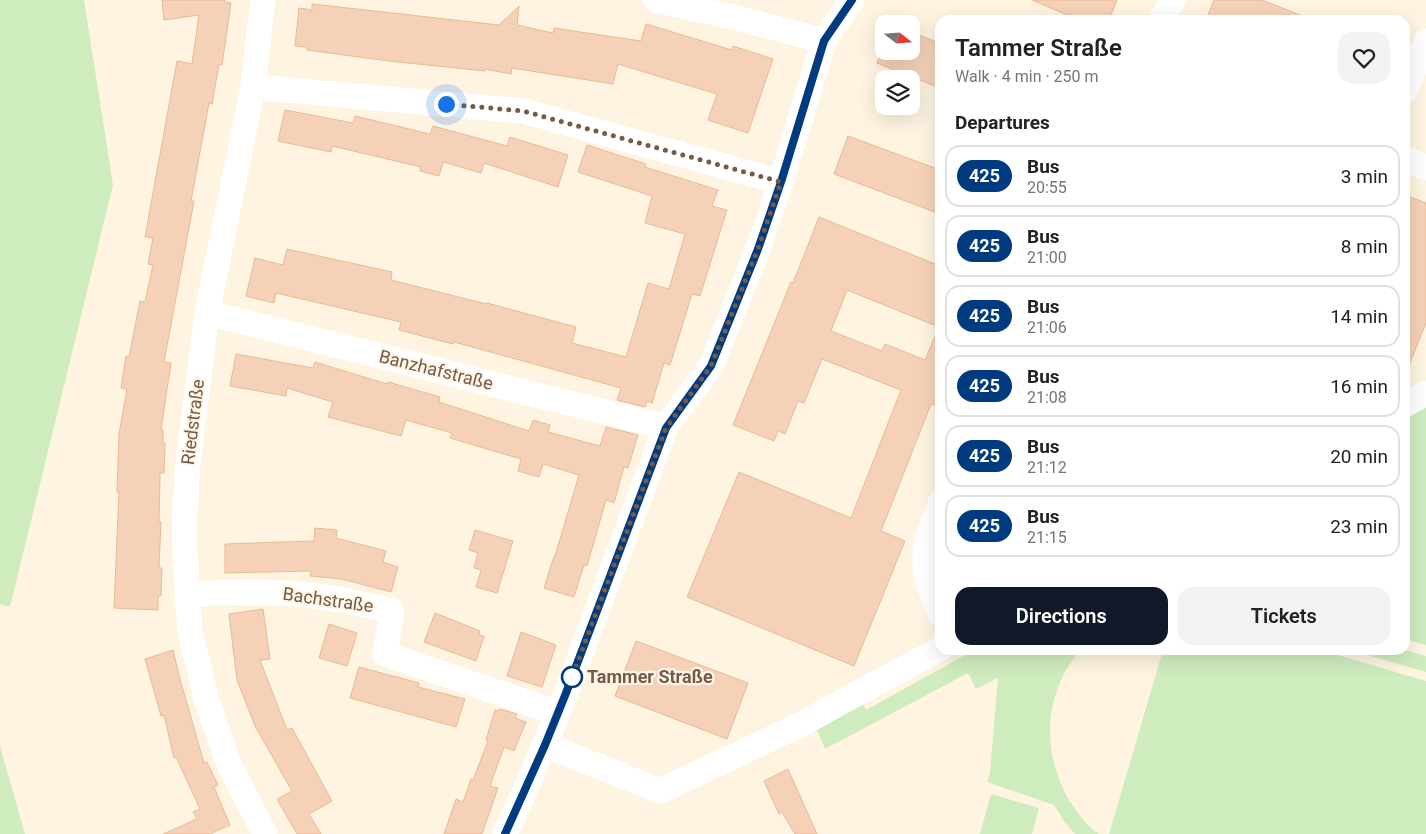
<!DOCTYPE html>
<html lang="en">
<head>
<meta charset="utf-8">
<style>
	:root { --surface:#fff; --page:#f2f2f2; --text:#222; --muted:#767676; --line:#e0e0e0; --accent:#111827 }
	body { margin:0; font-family:Roboto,sans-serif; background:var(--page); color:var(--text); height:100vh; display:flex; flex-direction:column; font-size:19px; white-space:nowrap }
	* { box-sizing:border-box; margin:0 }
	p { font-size:16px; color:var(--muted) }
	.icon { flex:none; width:28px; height:28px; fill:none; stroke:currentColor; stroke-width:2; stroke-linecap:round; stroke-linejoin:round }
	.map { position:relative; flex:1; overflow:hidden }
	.panel { position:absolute; left:935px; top:15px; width:475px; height:640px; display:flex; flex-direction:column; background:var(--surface); border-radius:15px; box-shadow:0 5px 20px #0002 }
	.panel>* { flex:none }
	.badge { padding:0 10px; border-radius:16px; font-size:18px; line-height:32px }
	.needle { width:32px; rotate:107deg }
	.fabs { position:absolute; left:875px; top:15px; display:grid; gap:10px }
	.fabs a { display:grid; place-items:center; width:45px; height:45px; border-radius:10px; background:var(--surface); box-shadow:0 5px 20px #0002; font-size:25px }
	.you { position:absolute; width:25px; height:25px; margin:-12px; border:4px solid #fff; border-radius:50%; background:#1a73e8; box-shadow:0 0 0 8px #1a73e833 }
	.map>.badge { position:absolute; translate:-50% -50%; box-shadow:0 0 0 2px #fff }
	h2 { padding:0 20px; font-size:19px; line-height:45px }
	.round { display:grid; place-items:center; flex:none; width:52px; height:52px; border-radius:15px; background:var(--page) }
	.headline { display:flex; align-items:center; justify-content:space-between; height:85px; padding:0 20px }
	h1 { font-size:24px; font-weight:600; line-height:38px }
	.button { display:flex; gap:10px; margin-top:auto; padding:10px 20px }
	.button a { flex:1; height:58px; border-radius:15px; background:var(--accent); color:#fff; font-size:20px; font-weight:600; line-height:58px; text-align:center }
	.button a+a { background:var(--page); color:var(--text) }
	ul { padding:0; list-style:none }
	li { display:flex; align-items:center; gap:15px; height:62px; margin:0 10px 8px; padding:0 10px; border:2px solid var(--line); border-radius:15px }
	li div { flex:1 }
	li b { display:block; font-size:19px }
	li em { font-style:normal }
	li .badge { min-width:55px; font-weight:700; text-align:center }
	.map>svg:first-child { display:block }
	.green { fill:#cfecbf }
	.building { fill:#f5d2b7; stroke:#e9b996; fill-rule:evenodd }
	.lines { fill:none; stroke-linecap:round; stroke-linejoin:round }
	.minor { stroke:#fff; stroke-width:25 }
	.line-casing { stroke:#fff; stroke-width:11 }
	.line { stroke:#003b80; stroke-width:8 }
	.walk { stroke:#775a46; stroke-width:5; stroke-dasharray:0 9 }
	.stop-dot { fill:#fff; stroke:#003b80; stroke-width:2.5 }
	.labels { text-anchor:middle; stroke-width:4.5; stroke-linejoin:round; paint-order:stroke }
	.street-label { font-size:18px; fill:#775a46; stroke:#fff7e9 }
	.stop-label { font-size:18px; font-weight:bold; fill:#775a46; stroke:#fff7e9; text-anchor:start }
</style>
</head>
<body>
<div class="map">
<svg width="1426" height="834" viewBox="0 0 1426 834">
	<rect width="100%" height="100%" fill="#fef4e1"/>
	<g class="green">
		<path d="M 0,0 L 84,0 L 113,185 L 10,607 L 0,604 Z"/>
		<path d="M 1426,393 L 1426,645 L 1405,639 L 1405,405 Z"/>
		<path d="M 974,650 L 1080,650 C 1075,657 1069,664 1065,672 C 1043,713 1046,760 1069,800 C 1077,812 1086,826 1099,834 L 1075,834 L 1064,821 L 1054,805 L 987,782 L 990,773 L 998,678 L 976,689 L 968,673 L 825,749 L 812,718 L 858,693 L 866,710 Z"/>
		<path d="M 1163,650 L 1321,650 L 1426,681 L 1426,834 L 1109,834 Z"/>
		<path d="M 1350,650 L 1405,650 L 1426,656 L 1426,672 Z"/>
		<path d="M 0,746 L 25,834 L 0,834 Z"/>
		<path d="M 991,794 L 1039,808 L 1032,834 L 980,834 Z"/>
	</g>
	<g class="building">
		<path d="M 162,0 L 225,0 L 225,2 L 231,3 L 222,65 L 219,64 L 212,104 L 209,103 L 191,201 L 194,201 L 164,362 L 171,363 L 161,430 L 163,430 L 163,443 L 165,443 L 164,473 L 160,473 L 159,522 L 161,522 L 159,568 L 162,568 L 161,596 L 158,596 L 158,610 L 114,608 L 119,492 L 117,492 L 119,434 L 127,389 L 121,388 L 126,356 L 129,357 L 140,301 L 145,302 L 153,265 L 148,264 L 153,238 L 145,237 L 177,61 L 192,64 L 199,15 L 164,20 Z"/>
		<path d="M 1032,0 L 1117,0 L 1109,20 L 1079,20 Z"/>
		<path d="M 1214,0 L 1262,0 L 1310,19 L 1310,20 L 1206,20 Z"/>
		<path d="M 312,4 L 499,25 L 519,6 L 517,25 L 553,33 L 554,28 L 641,41 L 646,24 L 732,50 L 733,46 L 773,59 L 748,133 L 708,120 L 717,94 L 618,64 L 613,84 L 512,68 L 511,74 L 485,69 L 485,71 L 389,61 L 307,50 L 307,47 L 295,46 L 299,8 L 312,10 Z"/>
		<path d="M 911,32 L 940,43 L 940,88 L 877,63 L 884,46 L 884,51 L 911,51 Z"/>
		<path d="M 285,110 L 353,123 L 355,116 L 430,134 L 433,126 L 507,146 L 510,137 L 568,155 L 558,187 L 484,163 L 481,173 L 443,162 L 439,176 L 420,171 L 421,167 L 332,146 L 331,152 L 278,141 Z"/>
		<path d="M 848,136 L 940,170 L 940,214 L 834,174 Z"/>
		<path d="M 587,145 L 646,164 L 645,167 L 718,190 L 712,206 L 727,210 L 700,296 L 692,294 L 670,365 L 664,363 L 652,403 L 647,401 L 645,407 L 617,400 L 621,388 L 454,342 L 453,344 L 399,330 L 401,322 L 276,293 L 274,303 L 246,296 L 255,258 L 283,265 L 287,249 L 392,272 L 391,280 L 486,304 L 487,303 L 576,327 L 572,343 L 626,357 L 648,283 L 669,289 L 685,234 L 645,223 L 652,196 L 578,172 Z"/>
		<path d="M 1405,195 L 1426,203 L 1426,323 L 1406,372 Z"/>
		<path d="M 819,217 L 940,266 L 940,407 L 931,404 L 881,531 L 905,541 L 854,666 L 687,597 L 739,472 L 851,518 L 901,390 L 822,359 L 804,403 L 798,401 L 785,434 L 778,431 L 774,441 L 733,425 L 791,282 L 793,283 ZM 847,290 L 939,327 L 925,360 L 885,344 L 882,351 L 831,331 Z"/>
		<path d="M 236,354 L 313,368 L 315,362 L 387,384 L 388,382 L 440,397 L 439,402 L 529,431 L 533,420 L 550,425 L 548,432 L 600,446 L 606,427 L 638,435 L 628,468 L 624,467 L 614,503 L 606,500 L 587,566 L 584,565 L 574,597 L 544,588 L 554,556 L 555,556 L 579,475 L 543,464 L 539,477 L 518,471 L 521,459 L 450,438 L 452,433 L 406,420 L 401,436 L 328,417 L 333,402 L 287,388 L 286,396 L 230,386 Z"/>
		<path d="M 315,528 L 337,530 L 336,538 L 386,551 L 383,562 L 398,567 L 391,592 L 342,579 L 310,576 L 311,571 L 225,573 L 225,544 L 314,541 Z"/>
		<path d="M 475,530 L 513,541 L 497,593 L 476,587 L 481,570 L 474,568 L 478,553 L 469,550 Z"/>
		<path d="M 263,609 L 270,659 L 260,660 L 287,730 L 292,728 L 332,801 L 309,814 L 321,834 L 297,834 L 277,799 L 292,791 L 255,726 L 237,680 L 229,614 Z"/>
		<path d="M 435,613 L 480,631 L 479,635 L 484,636 L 476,661 L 424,642 Z"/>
		<path d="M 329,624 L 357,633 L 347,666 L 319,658 Z"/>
		<path d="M 521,632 L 556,645 L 542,687 L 507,676 Z"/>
		<path d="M 636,641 L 748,683 L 727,739 L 615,696 Z"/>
		<path d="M 173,650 L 180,679 L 204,763 L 207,762 L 218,785 L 214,787 L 230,825 L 210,834 L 163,834 L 197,819 L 193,812 L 200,809 L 176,757 L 174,758 L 164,715 L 161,716 L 145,659 Z"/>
		<path d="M 359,667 L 419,683 L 418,687 L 465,699 L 456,727 L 350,698 Z"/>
		<path d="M 500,709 L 517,714 L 515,718 L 526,722 L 514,751 L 504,747 L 490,786 L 498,788 L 482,834 L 444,834 L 456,799 L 463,802 L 471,779 L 473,780 L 488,741 L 486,740 L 495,710 L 499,711 Z"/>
		<path d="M 788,769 L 817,834 L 795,834 L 782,812 L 779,814 L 764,781 Z"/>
	</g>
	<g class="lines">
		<g class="minor">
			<path d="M 263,0 L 253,87 L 207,313 L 188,462 L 184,527 L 187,594 L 190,631 L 206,698 L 229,764 L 265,834"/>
			<path d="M 656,0 L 737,18 L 824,41"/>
			<path d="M 1161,20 L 1173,0"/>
			<path d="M 253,87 L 523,111 L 781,182"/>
			<path d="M 1405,91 L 1426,41"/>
			<path d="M 1405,158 L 1426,168"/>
			<path d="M 207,313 L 666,427"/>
			<path d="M 1405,405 L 1426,393"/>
			<path d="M 940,503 C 936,516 925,540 925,553 C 923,574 932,595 940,614"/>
			<path d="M 187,594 C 224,593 261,590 298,594 C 330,597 360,603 392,611 L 385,654 L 558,713"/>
			<path d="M 545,745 L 660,791 L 800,725 L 858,693 L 940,649"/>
			<path d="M 505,834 L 531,777 L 566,693 L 666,427 L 711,366 L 758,249 L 781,182 L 824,41 L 852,0"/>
		</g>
	</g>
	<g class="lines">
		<defs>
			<path id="line" d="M 505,834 L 545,745 L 566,693 L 666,428 L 711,366 L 758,249 L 781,182 L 824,41 L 852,0"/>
		</defs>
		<use href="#line" class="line-casing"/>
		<use href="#line" class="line"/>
		<path class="walk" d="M 446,104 L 523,111 L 781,182 L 758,249 L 711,366 L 666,428 L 572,677"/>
	</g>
	<circle class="stop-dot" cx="572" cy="677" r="10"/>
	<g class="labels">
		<g class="street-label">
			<text transform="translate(436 370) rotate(14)" y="6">Banzhafstraße</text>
			<text transform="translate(193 422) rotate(-83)" y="6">Riedstraße</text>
			<text transform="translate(328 600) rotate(8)" y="6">Bachstraße</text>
		</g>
		<g class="stop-label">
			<text x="587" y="683">Tammer Straße</text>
		</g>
	</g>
</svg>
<div class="fabs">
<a><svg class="needle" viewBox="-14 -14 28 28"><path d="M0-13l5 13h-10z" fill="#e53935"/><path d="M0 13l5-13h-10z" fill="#767676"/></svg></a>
<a><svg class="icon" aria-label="layers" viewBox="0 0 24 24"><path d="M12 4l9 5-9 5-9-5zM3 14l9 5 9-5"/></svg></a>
</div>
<div class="you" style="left:446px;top:104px"></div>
<section class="panel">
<div class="headline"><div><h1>Tammer Straße</h1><p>Walk · 4 min · 250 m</p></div><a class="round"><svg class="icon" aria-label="heart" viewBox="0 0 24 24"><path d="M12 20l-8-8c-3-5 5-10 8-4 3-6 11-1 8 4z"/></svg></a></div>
<h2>Departures</h2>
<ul>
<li><span class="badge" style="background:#003b80;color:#fff">425</span><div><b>Bus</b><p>20:55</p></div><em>3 min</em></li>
<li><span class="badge" style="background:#003b80;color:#fff">425</span><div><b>Bus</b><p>21:00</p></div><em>8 min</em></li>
<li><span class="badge" style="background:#003b80;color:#fff">425</span><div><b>Bus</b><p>21:06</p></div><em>14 min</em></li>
<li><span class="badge" style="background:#003b80;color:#fff">425</span><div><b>Bus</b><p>21:08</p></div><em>16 min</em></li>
<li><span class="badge" style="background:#003b80;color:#fff">425</span><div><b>Bus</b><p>21:12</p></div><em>20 min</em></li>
<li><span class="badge" style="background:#003b80;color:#fff">425</span><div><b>Bus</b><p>21:15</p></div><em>23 min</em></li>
</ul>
<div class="button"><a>Directions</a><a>Tickets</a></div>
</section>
</div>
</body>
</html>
